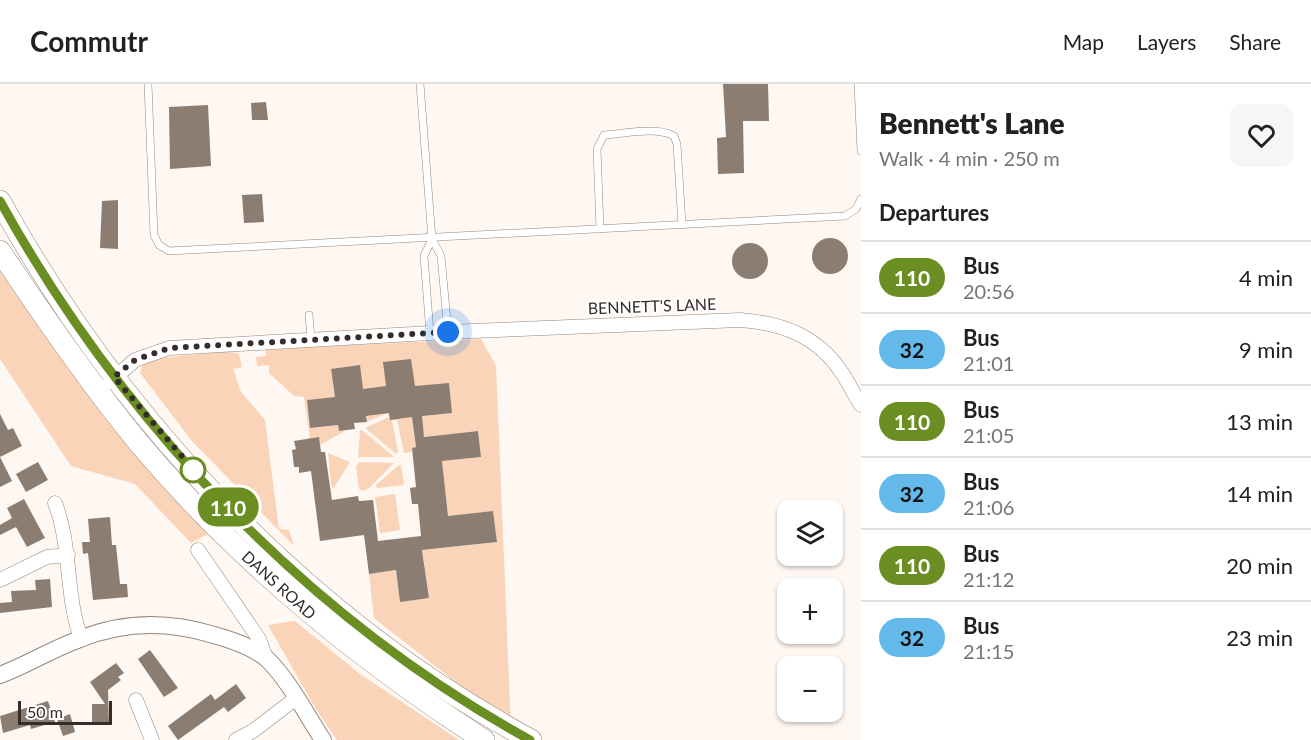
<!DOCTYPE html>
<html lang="en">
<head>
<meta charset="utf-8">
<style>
	:root { --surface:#fff; --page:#f6f6f6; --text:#202124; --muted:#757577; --line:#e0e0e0 }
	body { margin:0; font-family:Lato,sans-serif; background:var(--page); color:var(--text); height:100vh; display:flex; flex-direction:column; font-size:22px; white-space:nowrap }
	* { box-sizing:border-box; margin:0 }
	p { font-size:20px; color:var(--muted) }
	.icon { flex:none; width:33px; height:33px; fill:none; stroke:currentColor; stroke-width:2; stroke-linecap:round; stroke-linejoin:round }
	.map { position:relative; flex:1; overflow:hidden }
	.drawer { display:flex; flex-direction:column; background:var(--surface); width:450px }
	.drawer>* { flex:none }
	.badge { padding:0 12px; border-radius:20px; font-size:21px; line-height:39px }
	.tools { position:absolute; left:777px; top:416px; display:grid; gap:12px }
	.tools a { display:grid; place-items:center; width:66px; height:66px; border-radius:12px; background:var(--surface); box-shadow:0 2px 4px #0004; font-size:30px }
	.scale { position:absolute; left:18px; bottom:15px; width:94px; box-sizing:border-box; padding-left:6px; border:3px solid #342d29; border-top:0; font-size:16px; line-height:21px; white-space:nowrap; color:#342d29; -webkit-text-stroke:4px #fff; paint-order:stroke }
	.you { position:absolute; width:30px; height:30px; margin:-15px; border:4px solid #fff; border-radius:50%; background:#1a73e8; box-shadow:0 0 0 9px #1a73e833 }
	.map>.badge { position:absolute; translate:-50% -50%; box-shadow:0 0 0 3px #fff }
	h2 { padding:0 18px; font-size:22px; line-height:54px }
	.round { display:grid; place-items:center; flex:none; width:63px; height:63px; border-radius:12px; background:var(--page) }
	.head { display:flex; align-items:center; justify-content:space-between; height:102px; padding:0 18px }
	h1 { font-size:28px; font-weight:800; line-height:45px }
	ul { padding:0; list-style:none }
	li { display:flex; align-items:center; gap:18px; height:72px; padding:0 18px; border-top:2px solid var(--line) }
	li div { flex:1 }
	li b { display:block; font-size:22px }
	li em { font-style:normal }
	li .badge { min-width:66px; font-weight:700; text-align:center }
	header { display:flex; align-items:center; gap:36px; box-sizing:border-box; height:84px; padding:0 30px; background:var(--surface); border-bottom:2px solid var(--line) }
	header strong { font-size:28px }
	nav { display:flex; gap:33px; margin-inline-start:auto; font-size:21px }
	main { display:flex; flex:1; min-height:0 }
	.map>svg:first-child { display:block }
	.green { fill:#fad4b8 }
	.building { fill:#8c7d72 }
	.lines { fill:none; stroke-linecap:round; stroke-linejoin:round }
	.service-casing { stroke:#95867b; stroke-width:8 }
	.minor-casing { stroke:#95867b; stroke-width:15 }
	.tertiary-casing { stroke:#95867b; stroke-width:18 }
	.primary-casing { stroke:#95867b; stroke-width:22 }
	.service { stroke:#fff; stroke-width:7 }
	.minor { stroke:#fff; stroke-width:14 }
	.tertiary { stroke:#fff; stroke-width:16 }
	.primary { stroke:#fff; stroke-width:21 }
	.line-casing { stroke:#fff; stroke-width:14 }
	.line { stroke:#6b8e23; stroke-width:9 }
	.walk { stroke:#342d29; stroke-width:6; stroke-dasharray:0 10.8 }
	.stop-dot { fill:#fff; stroke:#6b8e23; stroke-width:3 }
	.labels { text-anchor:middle; stroke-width:4.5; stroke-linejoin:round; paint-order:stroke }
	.street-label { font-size:16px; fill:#342d29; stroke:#fff }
</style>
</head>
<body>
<header>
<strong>Commutr</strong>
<nav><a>Map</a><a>Layers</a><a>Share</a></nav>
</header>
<main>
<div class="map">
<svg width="861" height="656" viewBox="0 0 861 656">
	<rect width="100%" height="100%" fill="#fef7f2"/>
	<g class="green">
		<path d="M 0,173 L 178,417 L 208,450 L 191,459 L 135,400 L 71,382 L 0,275 Z"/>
		<path d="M 481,255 L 496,282 L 511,645 L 496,630 L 374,534 L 369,490 L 396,486 L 400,517 L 429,514 L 421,456 L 427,466 L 497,458 L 493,427 L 448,432 L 442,377 L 481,373 L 478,347 L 424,353 L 423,349 L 414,350 L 416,363 L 412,364 L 412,368 L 404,369 L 397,336 L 392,336 L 398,368 L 396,370 L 365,344 L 389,333 L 388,329 L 367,338 L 366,332 L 373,331 L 370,305 L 363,305 L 331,285 L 335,313 L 307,316 L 311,344 L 338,341 L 339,347 L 345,347 L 320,361 L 310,355 L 304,313 L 294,312 L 269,289 L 269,281 L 257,282 L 256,273 L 266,272 L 266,265 Z"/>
		<path d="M 229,267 L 239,270 L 242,283 L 233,285 L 241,308 L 265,336 L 279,445 L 289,446 L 294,462 L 192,357 L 140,289 L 143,278 L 148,275 Z"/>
		<path d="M 360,346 L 362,346 L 394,373 L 358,373 Z"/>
		<path d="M 328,369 L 350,378 L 333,405 L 331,400 Z"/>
		<path d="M 359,378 L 394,379 L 368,405 L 363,407 L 359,405 L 356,383 Z"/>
		<path d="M 399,381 L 401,381 L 404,401 L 377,404 L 376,401 Z"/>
		<path d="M 395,410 L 400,446 L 380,449 L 375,413 Z"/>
		<path d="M 295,537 L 360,590 L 459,656 L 337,656 L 317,627 L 268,541 Z"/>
	</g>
	<g class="building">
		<path d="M 723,0 L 768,0 L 769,37 L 743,37 L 744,89 L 718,90 L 717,54 L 726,53 Z"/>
		<path d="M 266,18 L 268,36 L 252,36 L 251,19 Z"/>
		<path d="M 208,21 L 211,82 L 170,85 L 169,23 Z"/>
		<path d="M 262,110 L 264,138 L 244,139 L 242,111 Z"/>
		<path d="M 118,116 L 118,165 L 100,164 L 102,117 Z"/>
		<circle cx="830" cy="172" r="18"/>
		<circle cx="750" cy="177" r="18"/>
		<path d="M 411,275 L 415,302 L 449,299 L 452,329 L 422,332 L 424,353 L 478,347 L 481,373 L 442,377 L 448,432 L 493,427 L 497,458 L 422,466 L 429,514 L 400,518 L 396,486 L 369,490 L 364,451 L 320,457 L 311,387 L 299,389 L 299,383 L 294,383 L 292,366 L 296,365 L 294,357 L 319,353 L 321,368 L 325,368 L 332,416 L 358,412 L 359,417 L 373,416 L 378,457 L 421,452 L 418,420 L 412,420 L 410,404 L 416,403 L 412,364 L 416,363 L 412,333 L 390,336 L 389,329 L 366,332 L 367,338 L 354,339 L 355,345 L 339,347 L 338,341 L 310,344 L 307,316 L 335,313 L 331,285 L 360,281 L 363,305 L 386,302 L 383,278 Z"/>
		<path d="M 0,330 L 8,346 L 13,344 L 22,362 L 0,373 L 12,397 L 0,403 Z"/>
		<path d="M 38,378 L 48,396 L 26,408 L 16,390 Z"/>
		<path d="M 24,415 L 45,454 L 27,463 L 16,443 L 0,451 L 0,441 L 12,434 L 7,424 Z"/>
		<path d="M 110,433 L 112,461 L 116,461 L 120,500 L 127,500 L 128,513 L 93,516 L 88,469 L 83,470 L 82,458 L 90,458 L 88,435 Z"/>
		<path d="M 50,495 L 52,523 L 0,529 L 0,519 L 12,518 L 11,507 L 36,506 L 35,496 Z"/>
		<path d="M 150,566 L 178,604 L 164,613 L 138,575 Z"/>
		<path d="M 116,579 L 124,589 L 118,593 L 121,596 L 108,606 L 109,639 L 92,639 L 92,620 L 105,620 L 90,598 Z"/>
		<path d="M 236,600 L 246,614 L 228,628 L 224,623 L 178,656 L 168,642 L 211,610 L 215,616 Z"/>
		<path d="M 48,617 L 55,638 L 31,645 L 30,641 L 3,649 L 0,632 Z"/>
		<path d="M 70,630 L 75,648 L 63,652 L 57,635 Z"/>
	</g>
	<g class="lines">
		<defs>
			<g id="service">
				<path d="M 148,0 L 154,151 L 159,161 L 169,167 L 845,132 L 856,125 L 861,115"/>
				<path d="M 420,0 L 432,155 L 441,172 L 448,248"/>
				<path d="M 858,0 L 861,67"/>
				<path d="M 600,145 L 597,65 L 604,51 C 624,50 656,42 674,52 L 677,60 L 682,141"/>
				<path d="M 309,231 L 311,256"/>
				<path d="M 430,249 L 424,172 L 432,155"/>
			</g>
			<g id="minor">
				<path d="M 110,298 L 135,276 L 169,264 L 448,248 L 740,236 C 782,239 818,252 842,289 C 849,299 854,311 861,321"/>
				<path d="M 55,419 C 72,463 65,511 81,554"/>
				<path d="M 198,466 L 259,555 L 266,574"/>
				<path d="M 0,496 L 47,473 L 68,471"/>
				<path d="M 136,616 L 152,656"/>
				<path d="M 236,656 L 253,647 L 295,615"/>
			</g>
			<path id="tertiary" d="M 0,591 C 27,581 52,565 80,555 C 124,537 169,537 214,551 C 232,556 255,564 268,576 C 290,598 306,630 323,656"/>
			<g id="primary">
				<path d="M 0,117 C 122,338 307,535 531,656"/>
				<path d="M 0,167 C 44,233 88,297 138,358 C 237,476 355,573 484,656"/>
			</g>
		</defs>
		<use href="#service" class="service-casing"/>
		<use href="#minor" class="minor-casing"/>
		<use href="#tertiary" class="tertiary-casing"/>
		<use href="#primary" class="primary-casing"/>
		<use href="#service" class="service"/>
		<use href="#minor" class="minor"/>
		<use href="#tertiary" class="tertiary"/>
		<use href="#primary" class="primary"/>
	</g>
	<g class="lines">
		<defs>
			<path id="line" d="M 0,117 C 123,339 307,533 530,656"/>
		</defs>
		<use href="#line" class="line-casing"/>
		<use href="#line" class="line"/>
		<path class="walk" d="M 193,386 L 198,391 L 114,293 L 135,276 L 170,264 L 448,248"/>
	</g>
	<circle class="stop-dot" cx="193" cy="386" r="12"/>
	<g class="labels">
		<g class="street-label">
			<text transform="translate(652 222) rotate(-2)" y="6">BENNETT'S LANE</text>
			<text transform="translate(279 501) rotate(42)" y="6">DANS ROAD</text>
		</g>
	</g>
</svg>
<div class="tools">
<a><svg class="icon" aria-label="layers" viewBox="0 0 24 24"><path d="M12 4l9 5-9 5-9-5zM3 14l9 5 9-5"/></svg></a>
<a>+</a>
<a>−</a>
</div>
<div class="scale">50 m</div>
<div class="you" style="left:448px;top:248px"></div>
<b class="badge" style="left:228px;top:423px;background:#6b8e23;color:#fff">110</b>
</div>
<section class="drawer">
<div class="head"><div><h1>Bennett's Lane</h1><p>Walk · 4 min · 250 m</p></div><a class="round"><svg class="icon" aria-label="heart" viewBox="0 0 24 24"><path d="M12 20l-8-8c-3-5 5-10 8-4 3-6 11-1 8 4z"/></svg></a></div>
<h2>Departures</h2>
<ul>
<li><span class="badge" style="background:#6b8e23;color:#fff">110</span><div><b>Bus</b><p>20:56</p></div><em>4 min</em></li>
<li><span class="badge" style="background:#63b9e9;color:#111">32</span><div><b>Bus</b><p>21:01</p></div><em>9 min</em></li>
<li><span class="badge" style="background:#6b8e23;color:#fff">110</span><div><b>Bus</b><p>21:05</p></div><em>13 min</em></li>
<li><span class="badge" style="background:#63b9e9;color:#111">32</span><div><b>Bus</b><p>21:06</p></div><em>14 min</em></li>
<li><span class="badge" style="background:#6b8e23;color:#fff">110</span><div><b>Bus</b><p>21:12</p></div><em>20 min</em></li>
<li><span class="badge" style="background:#63b9e9;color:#111">32</span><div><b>Bus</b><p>21:15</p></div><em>23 min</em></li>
</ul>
</section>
</main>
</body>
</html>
